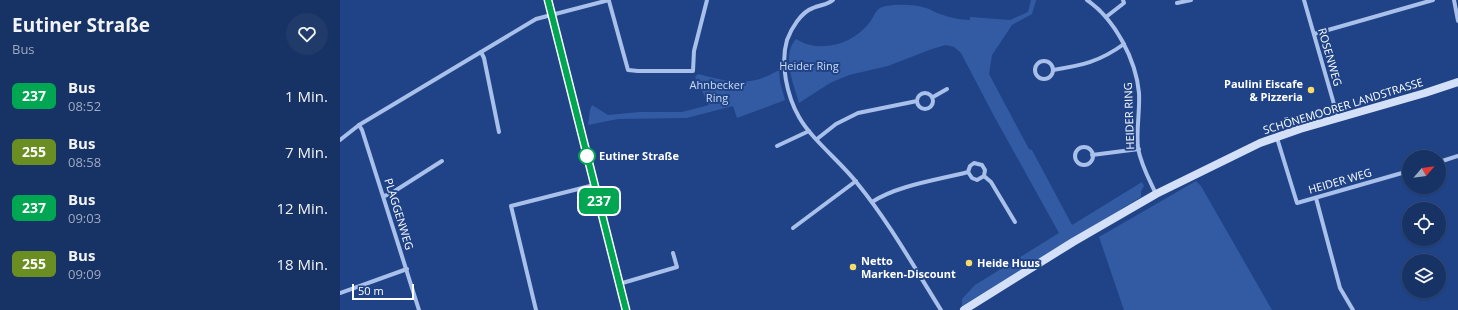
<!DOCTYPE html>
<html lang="de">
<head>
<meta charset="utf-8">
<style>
	:root { --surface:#173264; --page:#203a6a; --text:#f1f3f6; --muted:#9eaabf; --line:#364d78 }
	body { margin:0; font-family:"Open Sans",sans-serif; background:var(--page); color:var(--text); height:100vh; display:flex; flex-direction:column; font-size:15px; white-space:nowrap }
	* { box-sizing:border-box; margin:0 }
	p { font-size:13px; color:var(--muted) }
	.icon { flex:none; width:22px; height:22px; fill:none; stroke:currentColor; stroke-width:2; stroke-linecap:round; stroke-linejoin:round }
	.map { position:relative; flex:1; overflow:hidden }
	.drawer { display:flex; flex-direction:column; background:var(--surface); width:340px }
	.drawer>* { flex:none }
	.badge { padding:0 8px; border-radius:6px; font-size:14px; line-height:26px }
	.needle { width:26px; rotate:62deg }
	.buttons { position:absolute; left:1062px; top:150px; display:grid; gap:8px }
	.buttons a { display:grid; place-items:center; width:44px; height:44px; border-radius:50%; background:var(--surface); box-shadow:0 1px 3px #0004,0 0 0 1px var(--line); font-size:20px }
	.scale { position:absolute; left:12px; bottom:10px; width:62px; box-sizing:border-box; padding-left:4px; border:2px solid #fff; border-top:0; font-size:11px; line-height:14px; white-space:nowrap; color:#fff; -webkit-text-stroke:3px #1f4386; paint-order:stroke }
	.map>.badge { position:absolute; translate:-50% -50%; box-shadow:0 0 0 2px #fff }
	.round { display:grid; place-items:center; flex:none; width:42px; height:42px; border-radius:21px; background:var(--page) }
	.summary { display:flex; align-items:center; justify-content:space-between; height:68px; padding:0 12px }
	h1 { font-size:19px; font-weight:700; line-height:30px }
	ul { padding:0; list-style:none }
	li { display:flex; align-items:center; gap:12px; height:56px; padding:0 12px }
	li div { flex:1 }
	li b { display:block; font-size:15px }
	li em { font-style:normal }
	li .badge { min-width:44px; font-weight:700; text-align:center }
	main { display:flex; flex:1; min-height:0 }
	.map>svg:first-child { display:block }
	.green { fill:#335ba3 }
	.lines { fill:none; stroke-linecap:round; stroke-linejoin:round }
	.street { stroke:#a8c0ea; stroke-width:4 }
	.secondary { stroke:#d3e0f8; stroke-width:8 }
	.line-casing { stroke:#fff; stroke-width:9 }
	.line { stroke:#00a651; stroke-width:6 }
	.poi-dot { fill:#f8db68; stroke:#1f4386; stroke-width:1.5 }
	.stop-dot { fill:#fff; stroke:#00a651; stroke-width:2 }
	.labels { text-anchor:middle; stroke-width:4; stroke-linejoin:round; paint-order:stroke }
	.street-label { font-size:11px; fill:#fff; stroke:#1f4386 }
	.park-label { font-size:11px; fill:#ccdcf7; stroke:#1f4386 }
	.poi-label { font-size:11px; font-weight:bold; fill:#fff; stroke:#1f4386; text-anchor:start }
	.stop-label { font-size:11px; font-weight:bold; fill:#fff; stroke:#1f4386; text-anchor:start }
</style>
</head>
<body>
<main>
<section class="drawer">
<div class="summary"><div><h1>Eutiner Straße</h1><p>Bus</p></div><a class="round"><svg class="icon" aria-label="heart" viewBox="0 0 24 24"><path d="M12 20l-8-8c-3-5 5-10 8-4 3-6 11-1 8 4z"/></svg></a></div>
<ul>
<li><span class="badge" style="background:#00a651;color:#fff">237</span><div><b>Bus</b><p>08:52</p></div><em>1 Min.</em></li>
<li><span class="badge" style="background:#6b8e23;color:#fff">255</span><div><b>Bus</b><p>08:58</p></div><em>7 Min.</em></li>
<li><span class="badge" style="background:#00a651;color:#fff">237</span><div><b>Bus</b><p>09:03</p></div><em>12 Min.</em></li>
<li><span class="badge" style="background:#6b8e23;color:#fff">255</span><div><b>Bus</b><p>09:09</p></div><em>18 Min.</em></li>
</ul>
</section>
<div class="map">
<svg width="1118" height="310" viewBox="0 0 1118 310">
	<rect width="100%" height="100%" fill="#1f4386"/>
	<g class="green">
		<path d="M 691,0 L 696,0 L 692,14 L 672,25 L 652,55 L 649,74 L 689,149 L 692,150 L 732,225 L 802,182 L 804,186 L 801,191 L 801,197 L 622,306 L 622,299 L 635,285 L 719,233 L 654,116 L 621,53 L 614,47 L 606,45 L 592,49 L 548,66 L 509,75 L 490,83 L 459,103 C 454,85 441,55 456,39 C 460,41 465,44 470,45 C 493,50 516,40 530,22 C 535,15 536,7 546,6 C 558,4 574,4 586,8 C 591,9 595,13 600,14 C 608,17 621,20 630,20 L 630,17 L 670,20 L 688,12 Z"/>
		<path d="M 439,70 L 440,82 L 445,100 L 397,118 L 393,106 L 347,118 L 278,119 L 248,125 L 250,110 L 252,105 L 268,115 L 299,112 L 342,112 L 369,105 L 355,77 L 358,74 C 390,82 409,88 439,70 Z"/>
		<path d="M 856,181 L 861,186 L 932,310 L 784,310 L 759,237 Z"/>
	</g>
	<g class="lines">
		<g class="street">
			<path d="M 208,0 L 286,310"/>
			<path d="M 493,0 C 487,5 480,5 473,8 C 461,12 451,29 447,40 C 440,64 447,96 459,117 C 472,140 500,161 517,183 C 549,222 574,267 601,310"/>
			<path d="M 747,0 C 775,19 796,60 799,93 C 800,112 796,130 798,148 C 801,165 809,179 816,194"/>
			<path d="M 964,0 L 998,118"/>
			<path d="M 1114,0 L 1118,21"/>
			<path d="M 269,1 L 288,70 L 298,71 L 353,71 L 354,51 L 367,0"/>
			<path d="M 837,3 L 851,0"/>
			<path d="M 766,17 L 784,3 L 783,0"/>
			<path d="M 974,34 L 1093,0"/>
			<path d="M 141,52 L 144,58 L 159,132"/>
			<circle cx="704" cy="70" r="9"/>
			<path d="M 713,70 C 743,65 759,62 784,44"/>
			<circle cx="585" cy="101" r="8"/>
			<path d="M 593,97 L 607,89"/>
			<path d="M 19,125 L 22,130 L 79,310"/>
			<path d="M 937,138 L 957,203 L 1069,171"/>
			<path d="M 477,139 L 496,124 L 518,113 L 577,101"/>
			<path d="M 0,140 L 19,125 L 196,19 L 269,0"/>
			<path d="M 437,146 L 469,131"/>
			<circle cx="744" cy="156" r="9"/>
			<path d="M 752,155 L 799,149"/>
			<path d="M 1099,162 L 1118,156"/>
			<path d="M 644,176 L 651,182 L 675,222"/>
			<path d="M 44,196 L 50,194 L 102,161"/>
			<path d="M 976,198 L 1000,288 L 1013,310"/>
			<path d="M 532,202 C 558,185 598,180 628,172 L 630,166 L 634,163 L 642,165 L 645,170 L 644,176 L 637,180 L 632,178 L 628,172"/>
			<path d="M 453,228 L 516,181"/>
			<path d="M 279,284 L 337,267 L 333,253"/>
			<path d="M 0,293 L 67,269"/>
			<path d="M 196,310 L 171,206 L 254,185"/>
		</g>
		<path class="secondary" d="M 624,310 L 733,242 L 816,194 L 920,143 L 960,129 L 1085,93 L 1118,82"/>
	</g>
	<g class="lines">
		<defs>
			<path id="line" d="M 208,0 L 286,310"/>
		</defs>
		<use href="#line" class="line-casing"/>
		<use href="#line" class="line"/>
	</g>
	<g class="poi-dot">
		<circle cx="971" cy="90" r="4"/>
		<circle cx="629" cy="263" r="4"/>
		<circle cx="513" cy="267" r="4"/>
	</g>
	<circle class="stop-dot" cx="247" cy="156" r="8"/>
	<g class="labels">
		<g class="street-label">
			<text transform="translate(990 57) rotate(74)" y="4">ROSENWEG</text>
			<text transform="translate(1003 106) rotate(-17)" y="4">SCHÖNEMOORER LANDSTRASSE</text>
			<text transform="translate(789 116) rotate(-92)" y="4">HEIDER RING</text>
			<text transform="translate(1000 181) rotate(-16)" y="4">HEIDER WEG</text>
			<text transform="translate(59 214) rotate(73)" y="4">PLAGGENWEG</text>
		</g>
		<g class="park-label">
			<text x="469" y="70">Heider Ring</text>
			<text x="377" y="89">Ahnbecker<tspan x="377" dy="13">Ring</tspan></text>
		</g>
		<g class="poi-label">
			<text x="963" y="88" text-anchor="end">Paulini Eiscafe<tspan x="963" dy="13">&amp; Pizzeria</tspan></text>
			<text x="521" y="265">Netto<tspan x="521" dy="13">Marken-Discount</tspan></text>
			<text x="637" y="267">Heide Huus</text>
		</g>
		<g class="stop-label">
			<text x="259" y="160">Eutiner Straße</text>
		</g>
	</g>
</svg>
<div class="buttons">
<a><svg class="needle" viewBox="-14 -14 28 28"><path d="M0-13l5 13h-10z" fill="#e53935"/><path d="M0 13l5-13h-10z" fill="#9eaabf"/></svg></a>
<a><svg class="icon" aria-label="locate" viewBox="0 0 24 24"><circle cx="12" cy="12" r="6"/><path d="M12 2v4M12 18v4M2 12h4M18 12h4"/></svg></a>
<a><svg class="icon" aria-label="layers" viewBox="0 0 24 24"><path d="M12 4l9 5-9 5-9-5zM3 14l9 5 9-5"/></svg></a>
</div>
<div class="scale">50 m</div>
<b class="badge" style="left:259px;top:201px;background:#00a651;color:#fff">237</b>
</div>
</main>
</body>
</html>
